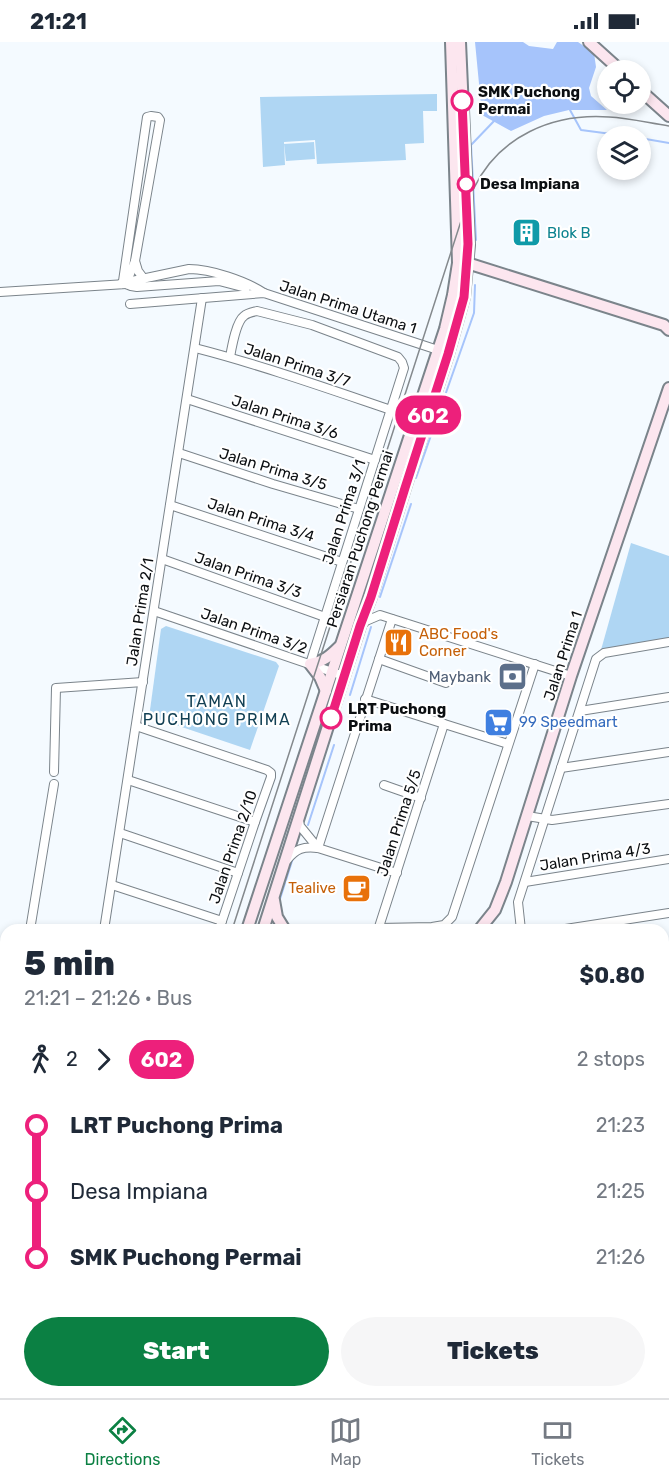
<!DOCTYPE html>
<html lang="en">
<head>
<meta charset="utf-8">
<style>
	:root { --surface:#fff; --page:#f6f6f7; --text:#1f2937; --muted:#747a83; --line:#e0e1e3; --accent:#0b8043 }
	body { margin:0; font-family:Rubik,sans-serif; background:var(--page); color:var(--text); height:100vh; display:flex; flex-direction:column; font-size:22px; white-space:nowrap }
	* { box-sizing:border-box; margin:0 }
	p { font-size:20px; color:var(--muted) }
	.icon { flex:none; width:33px; height:33px; fill:none; stroke:currentColor; stroke-width:2; stroke-linecap:round; stroke-linejoin:round }
	.map { position:relative; flex:1; overflow:hidden }
	.sheet { position:absolute; left:0px; top:882px; width:669px; height:474px; display:flex; flex-direction:column; background:var(--surface); border-radius:18px 18px 0 0; box-shadow:0 3px 9px #0003 }
	.sheet>* { flex:none }
	.badge { padding:0 12px; border-radius:20px; font-size:21px; line-height:39px }
	.controls { position:absolute; left:597px; top:18px; display:grid; gap:12px }
	.controls a { display:grid; place-items:center; width:54px; height:54px; border-radius:50%; background:var(--surface); box-shadow:0 3px 9px #0003; font-size:30px }
	.map>.badge { position:absolute; translate:-50% -50%; box-shadow:0 0 0 3px #fff }
	.legs { display:flex; align-items:center; gap:9px; height:66px; padding:0 24px; font-size:20px }
	.legs p { margin-inline-start:auto }
	.headline { display:flex; align-items:center; justify-content:space-between; height:102px; padding:0 24px }
	h1 { font-size:33px; font-weight:800; line-height:45px }
	.cta { display:flex; gap:12px; margin-top:auto; padding:12px 24px }
	.cta a { flex:1; height:69px; border-radius:36px; background:var(--accent); color:#fff; font-size:24px; font-weight:800; line-height:69px; text-align:center }
	.cta a+a { background:var(--page); color:var(--text) }
	ul { padding:0 24px; list-style:none }
	li { display:flex; align-items:center; gap:21px; height:66px; font-size:22px }
	li i { display:grid; place-items:center; width:9px; height:100%; margin:0 8px; background:currentColor }
	li i::after { content:''; width:15px; height:15px; margin:-8px; border:4px solid; border-radius:50%; background:var(--surface) }
	li p { margin-inline-start:auto }
	li:first-child i { background:linear-gradient(#0000 50%,currentColor 0) }
	li:last-child i { background:linear-gradient(currentColor 50%,#0000 0) }
	.status { display:flex; justify-content:space-between; align-items:center; height:42px; padding:0 30px; background:var(--surface); direction:ltr }
	.status svg { height:16px; fill:currentColor }
	.menu { display:flex; justify-content:space-around; align-items:center; height:84px; border-top:2px solid var(--line); background:var(--surface); font-size:16px; color:var(--muted) }
	.menu a { display:grid; justify-items:center; gap:3px }
	.menu .on { color:var(--accent) }
	.map>svg:first-child { display:block }
	.green { fill:#afd6f3 }
	.water { fill:#a6c4fb }
	.lines { fill:none; stroke-linecap:round; stroke-linejoin:round }
	.stream { stroke:#a6c4fb; stroke-width:2 }
	.street-casing { stroke:#7b848b; stroke-width:10 }
	.secondary-casing { stroke:#7b848b; stroke-width:14 }
	.street { stroke:#fff; stroke-width:8 }
	.secondary { stroke:#fce6ef; stroke-width:10 }
	.tram { stroke:#84898d; stroke-width:1.5 }
	.line-1-casing { stroke:#fff; stroke-width:14 }
	.line-1 { stroke:#ed207b; stroke-width:9 }
	.stop-1-dot { fill:#fff; stroke:#ed207b; stroke-width:3 }
	.labels { text-anchor:middle; stroke-width:4.5; stroke-linejoin:round; paint-order:stroke }
	.stop-label { font-size:15px; font-weight:bold; fill:#0b0e11; stroke:#fff; text-anchor:start }
	.culture-label { font-size:15px; fill:#0d838f; stroke:#fff; text-anchor:start }
	.street-label { font-size:15px; fill:#0b0e11; stroke:#fff }
	.food-label { font-size:15px; fill:#c56008; stroke:#fff; text-anchor:start }
	.service-label { font-size:15px; fill:#4e5e75; stroke:#fff; text-anchor:end }
	.shop-label { font-size:15px; fill:#366cbe; stroke:#fff; text-anchor:start }
	.neighbourhood-label { font-size:16px; letter-spacing:1.5px; fill:#124054; stroke:#fff }
</style>
</head>
<body>
<div class="status"><b>21:21</b><svg viewBox="0 0 49 12"><path d="M0 12V9h3v3zM5 12V6h3v6zM10 12V3h3v9zM15 12V0h3v12zM26 1h20v11H26zM47 4h2v5h-2z"/></svg></div>
<div class="map">
<svg width="669" height="1356" viewBox="0 0 669 1356">
	<rect width="100%" height="100%" fill="#f4faff"/>
	<g class="green">
		<path d="M 437,52 L 437,69 L 423,69 L 424,101 L 405,102 L 406,118 L 317,122 L 315,98 L 284,100 L 285,123 L 263,125 L 260,55 Z"/>
		<path d="M 314,100 L 315,117 L 286,119 L 284,102 Z"/>
		<path d="M 631,501 L 669,514 L 669,597 L 601,608 Z"/>
		<path d="M 166,584 L 276,620 L 279,624 L 250,708 L 155,676 L 150,668 L 161,587 Z"/>
		<path d="M 0,1298 L 6,1298 L 6,1350 L 80,1350 L 79,1356 L 0,1356 Z"/>
	</g>
	<path class="water" d="M 475,0 L 523,0 L 529,4 L 553,7 L 557,0 L 578,0 L 594,11 L 596,25 L 589,46 L 591,54 L 607,68 L 569,68 L 544,74 L 511,89 L 482,73 Z"/>
	<g class="lines">
		<g class="stream">
			<path d="M 570,68 L 581,88 L 627,94"/>
			<path d="M 640,96 L 669,101"/>
			<path d="M 476,198 L 471,103 L 495,78"/>
			<path d="M 416,436 L 474,271 L 475,243"/>
			<path d="M 380,555 L 411,462"/>
			<path d="M 350,653 L 371,585"/>
			<path d="M 308,783 L 334,703"/>
			<path d="M 279,860 L 293,816"/>
			<path d="M 0,1177 L 6,1177"/>
			<path d="M 663,1191 L 669,1191"/>
		</g>
		<defs>
			<g id="street">
				<path d="M 121,242 L 123,239 L 147,75 L 151,74 L 158,75 L 160,78 L 135,219 L 138,229 L 144,237"/>
				<path d="M 126,242 L 131,244 L 137,245 L 219,239 L 246,246"/>
				<path d="M 126,242 L 135,219"/>
				<path d="M 0,250 L 126,242 L 132,239 L 189,227 C 211,227 246,239 264,251"/>
				<path d="M 130,262 L 264,251 L 441,309"/>
				<path d="M 195,306 C 261,323 326,346 391,368"/>
				<path d="M 230,315 C 232,304 236,280 244,274 C 247,271 253,270 257,269 L 312,283 L 398,315 L 402,320 L 404,326 L 310,622"/>
				<path d="M 187,357 L 375,418"/>
				<path d="M 179,411 L 273,442 L 359,467"/>
				<path d="M 170,463 L 342,520"/>
				<path d="M 162,517 L 325,575"/>
				<path d="M 154,569 L 344,634"/>
				<path d="M 361,584 L 366,579 L 380,573 L 571,634"/>
				<path d="M 379,617 L 446,641"/>
				<path d="M 365,657 L 508,702"/>
				<path d="M 580,669 L 669,655"/>
				<path d="M 136,684 L 267,728 L 271,731 L 271,735 L 255,780 L 219,888"/>
				<path d="M 561,726 L 669,710"/>
				<path d="M 54,730 L 56,646 L 143,640"/>
				<path d="M 128,738 L 255,780"/>
				<path d="M 384,743 L 421,756"/>
				<path d="M 527,774 L 552,778 L 669,762"/>
				<path d="M 299,779 L 300,784 L 318,806"/>
				<path d="M 120,791 L 238,831"/>
				<path d="M 318,806 L 392,577"/>
				<path d="M 287,818 C 296,807 303,804 318,806 L 397,831"/>
				<path d="M 525,840 L 669,817"/>
				<path d="M 112,843 L 222,879"/>
				<path d="M 379,886 L 432,885 L 444,883 L 452,875 L 535,622"/>
				<path d="M 30,888 L 54,742"/>
				<path d="M 104,888 L 202,256"/>
				<path d="M 378,888 L 444,682"/>
				<path d="M 521,888 L 518,860 L 596,617 L 604,611 L 669,600"/>
				<path d="M 559,888 L 669,871"/>
				<path d="M 663,1008 L 669,1007"/>
				<path d="M 0,1070 L 6,1041"/>
				<path d="M 663,1139 L 669,1138"/>
				<path d="M 663,1207 L 666,1211 L 663,1220"/>
				<path d="M 468,1356 L 470,1350"/>
				<path d="M 540,1356 L 542,1350"/>
				<path d="M 615,1356 L 618,1350"/>
			</g>
			<g id="secondary">
				<path d="M 589,0 L 620,28"/>
				<path d="M 640,48 L 669,74"/>
				<path d="M 461,221 L 467,221 L 664,283 L 669,288"/>
				<path d="M 326,649 L 320,635 L 310,622 C 323,620 330,614 339,605"/>
				<path d="M 274,858 L 277,875 L 285,888"/>
				<path d="M 247,888 L 445,287 L 453,253 L 458,221 L 451,0"/>
				<path d="M 263,888 L 360,584 L 371,555 L 405,446 L 448,312 L 464,255 L 469,203 L 460,0"/>
				<path d="M 479,888 L 495,868 L 506,840 L 571,634 L 669,346"/>
				<path d="M 0,1148 L 6,1148"/>
				<path d="M 0,1160 L 6,1159"/>
				<path d="M 195,1350 L 196,1356"/>
				<path d="M 207,1350 L 208,1356"/>
			</g>
		</defs>
		<use href="#street" class="street-casing"/>
		<use href="#secondary" class="secondary-casing"/>
		<use href="#street" class="street"/>
		<use href="#secondary" class="secondary"/>
		<g class="tram">
			<path d="M 232,888 L 462,176 C 466,166 469,156 474,146 C 499,94 553,71 609,75 C 629,76 649,81 669,84"/>
			<path d="M 195,1350 L 196,1356"/>
		</g>
	</g>
	<g class="lines">
		<defs>
			<path id="line-1" d="M 331,676 L 360,584 L 371,555 L 405,446 L 448,312 L 464,255 L 468,202 L 462,59"/>
		</defs>
		<use href="#line-1" class="line-1-casing"/>
		<use href="#line-1" class="line-1"/>
	</g>
	<defs>
		<symbol id="building-square" viewBox="-11 -11 22 22"><rect x="-9" y="-9" width="18" height="18" rx="4" fill="#0f9aa8" stroke="#fff"/><path d="M-4-6H4V6H1V3H-1V6H-4ZM-2.5-4.3h1.7v1.8h-1.7ZM.8-4.3h1.7v1.8H.8ZM-2.5-1h1.7V.8h-1.7ZM.8-1h1.7V.8H.8Z" fill="#fff"/></symbol>
		<symbol id="restaurant-square" viewBox="-11 -11 22 22"><rect x="-9" y="-9" width="18" height="18" rx="4" fill="#e8710a" stroke="#fff"/><path d="M-5-6h1v4h1v-4h1v4h1v-4h1v5L-1.5 .5V6h-2V.5L-5-1ZM5-6V6H3V1.5H1.5Q1.5-4 5-6Z" fill="#fff"/></symbol>
		<symbol id="bank-square" viewBox="-11 -11 22 22"><rect x="-9" y="-9" width="18" height="18" rx="4" fill="#5c6f8a" stroke="#fff"/><path d="M-6-4H6V4H-6ZM0-2.3a2.3 2.3 0 1 0 0 4.6a2.3 2.3 0 1 0 0-4.6Z" fill="#fff"/></symbol>
		<symbol id="supermarket-square" viewBox="-11 -11 22 22"><rect x="-9" y="-9" width="18" height="18" rx="4" fill="#3f7fe0" stroke="#fff"/><path d="M-6-5.5h2.5l.6 2H6L4.5 2H-2.5L-4.4-4H-6ZM-1.5 3.2a1.3 1.3 0 1 0 .1 0ZM3 3.2a1.3 1.3 0 1 0 .1 0Z" fill="#fff"/></symbol>
		<symbol id="cafe-square" viewBox="-11 -11 22 22"><rect x="-9" y="-9" width="18" height="18" rx="4" fill="#e8710a" stroke="#fff"/><path d="M-5.5-4.5H6V0H3Q3 3.5 0 3.5H-2.5Q-5.5 3.5-5.5 0ZM3-3.2v2h1.7v-2ZM-6 4.5H4V6H-6Z" fill="#fff"/></symbol>
	</defs>
	<g fill-rule="evenodd">
		<use href="#building-square" x="510" y="174" width="33" height="33"/>
		<use href="#restaurant-square" x="382" y="584" width="33" height="33"/>
		<use href="#bank-square" x="496" y="618" width="33" height="33"/>
		<use href="#supermarket-square" x="482" y="664" width="33" height="33"/>
		<use href="#cafe-square" x="340" y="830" width="33" height="33"/>
	</g>
	<g class="stop-1-dot">
		<circle cx="462" cy="59" r="10"/>
		<circle cx="466" cy="142" r="8"/>
		<circle cx="331" cy="676" r="10"/>
	</g>
	<g class="labels">
		<g class="stop-label">
			<text x="478" y="55">SMK Puchong<tspan x="478" dy="17">Permai</tspan></text>
			<text x="480" y="147">Desa Impiana</text>
			<text x="348" y="672">LRT Puchong<tspan x="348" dy="17">Prima</tspan></text>
		</g>
		<g class="culture-label">
			<text x="547" y="196">Blok B</text>
		</g>
		<g class="street-label">
			<text transform="translate(348 265) rotate(18)" y="5">Jalan Prima Utama 1</text>
			<text transform="translate(297 323) rotate(18)" y="5">Jalan Prima 3/7</text>
			<text transform="translate(285 375) rotate(18)" y="5">Jalan Prima 3/6</text>
			<text transform="translate(273 427) rotate(17)" y="5">Jalan Prima 3/5</text>
			<text transform="translate(344 470) rotate(-72)" y="5">Jalan Prima 3/1</text>
			<text transform="translate(261 478) rotate(18)" y="5">Jalan Prima 3/4</text>
			<text transform="translate(360 497) rotate(-72)" y="5">Persiaran Puchong Permai</text>
			<text transform="translate(248 533) rotate(19)" y="5">Jalan Prima 3/3</text>
			<text transform="translate(140 570) rotate(-81)" y="5">Jalan Prima 2/1</text>
			<text transform="translate(254 589) rotate(19)" y="5">Jalan Prima 3/2</text>
			<text transform="translate(563 614) rotate(-72)" y="5">Jalan Prima 1</text>
			<text transform="translate(399 781) rotate(-72)" y="5">Jalan Prima 5/5</text>
			<text transform="translate(233 805) rotate(-71)" y="5">Jalan Prima 2/10</text>
			<text transform="translate(595 815) rotate(-9)" y="5">Jalan Prima 4/3</text>
		</g>
		<g class="food-label">
			<text x="419" y="597">ABC Food's<tspan x="419" dy="17">Corner</tspan></text>
			<text x="336" y="851" text-anchor="end">Tealive</text>
		</g>
		<g class="service-label">
			<text x="491" y="640">Maybank</text>
		</g>
		<g class="shop-label">
			<text x="519" y="685">99 Speedmart</text>
		</g>
		<g class="neighbourhood-label">
			<text x="217" y="665">TAMAN<tspan x="217" dy="18">PUCHONG PRIMA</tspan></text>
		</g>
	</g>
</svg>
<div class="controls">
<a><svg class="icon" aria-label="locate" viewBox="0 0 24 24"><circle cx="12" cy="12" r="6"/><path d="M12 2v4M12 18v4M2 12h4M18 12h4"/></svg></a>
<a><svg class="icon" aria-label="layers" viewBox="0 0 24 24"><path d="M12 4l9 5-9 5-9-5zM3 14l9 5 9-5"/></svg></a>
</div>
<b class="badge" style="left:428px;top:373px;background:#ed207b;color:#fff">602</b>
<section class="sheet">
<div class="headline"><div><h1>5 min</h1><p>21:21 – 21:26 · Bus</p></div><b>$0.80</b></div>
<div class="legs"><svg class="icon" aria-label="walk" viewBox="0 0 24 24"><circle cx="13" cy="4" r="2"/><path d="M13 8l-2 6 4 7M11 14l-3 7M7 12l3-4h3l4 4"/></svg>2<svg class="icon" aria-label="forward" viewBox="0 0 24 24"><path d="M9 5l7 7-7 7"/></svg><b class="badge" style="background:#ed207b;color:#fff">602</b><p>2 stops</p></div>
<ul>
<li><i style="color:#ed207b"></i><b>LRT Puchong Prima</b><p>21:23</p></li>
<li><i style="color:#ed207b"></i><span>Desa Impiana</span><p>21:25</p></li>
<li><i style="color:#ed207b"></i><b>SMK Puchong Permai</b><p>21:26</p></li>
</ul>
<div class="cta"><a>Start</a><a>Tickets</a></div>
</section>
</div>
<nav class="menu">
<a class="on"><svg class="icon" aria-label="directions" viewBox="0 0 24 24"><path d="M12 3l9 9-9 9-9-9zM9 14v-3h6M13 9l2 2-2 2"/></svg>Directions</a>
<a><svg class="icon" aria-label="map" viewBox="0 0 24 24"><path d="M3 6l6-2 6 2 6-2v14l-6 2-6-2-6 2zM9 4v14M15 6v14"/></svg>Map</a>
<a><svg class="icon" aria-label="tickets" viewBox="0 0 24 24"><path d="M3 7h18v10H3zM15 7v10"/></svg>Tickets</a>
</nav>
</body>
</html>
